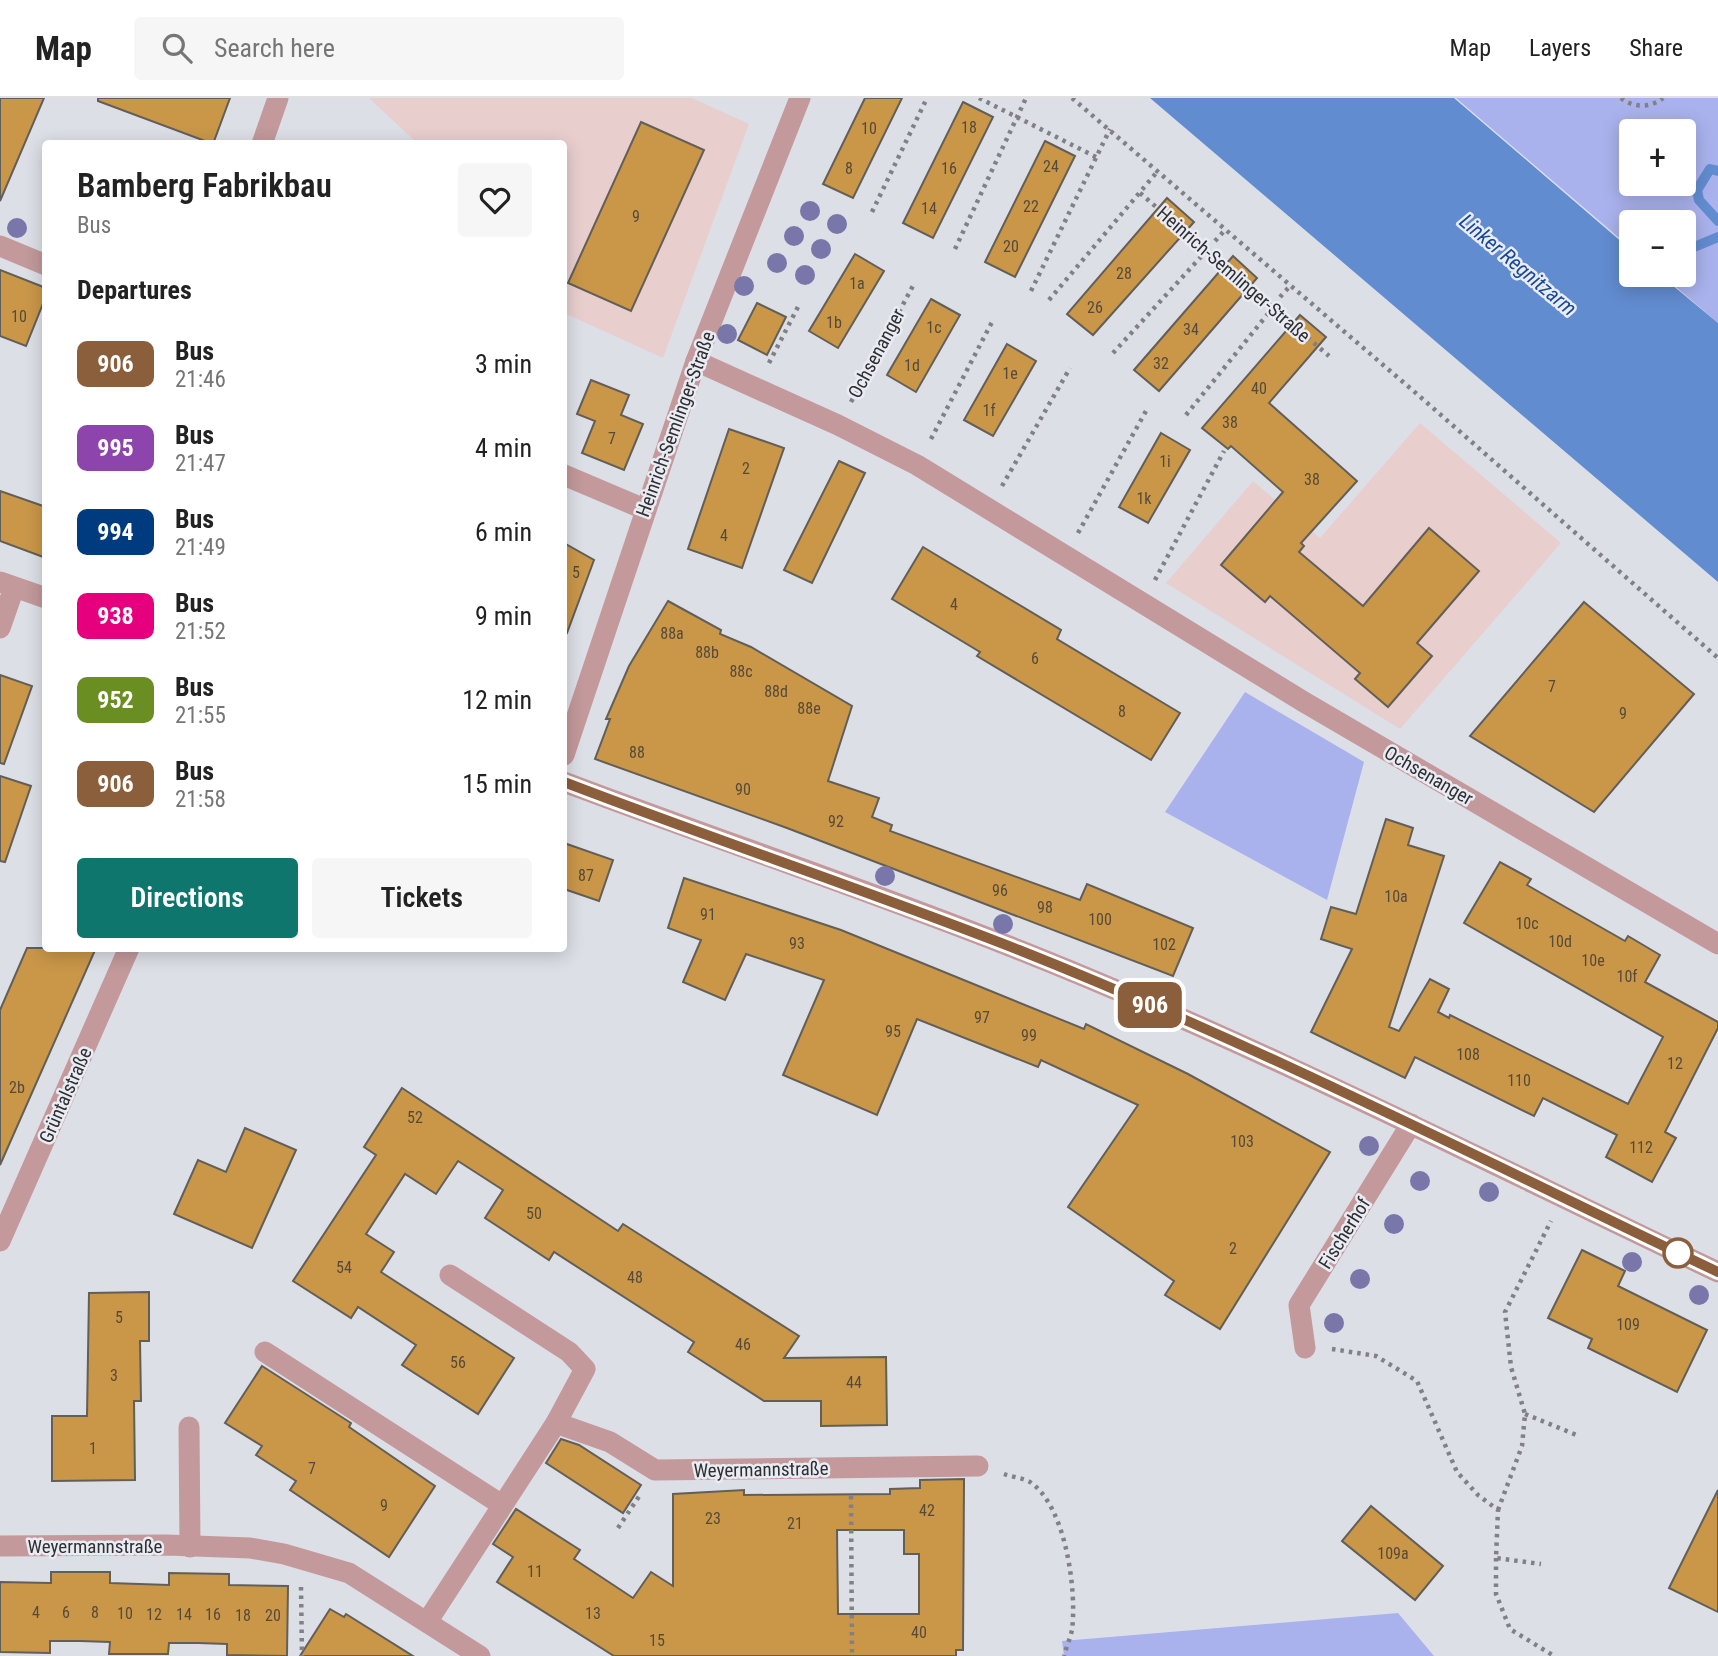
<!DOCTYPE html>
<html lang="en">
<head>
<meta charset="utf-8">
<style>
	:root { --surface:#fff; --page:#f6f6f6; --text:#222; --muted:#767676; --line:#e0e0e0; --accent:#0f766e }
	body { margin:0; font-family:"Roboto Condensed",sans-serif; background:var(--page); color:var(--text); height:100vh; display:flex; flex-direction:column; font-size:26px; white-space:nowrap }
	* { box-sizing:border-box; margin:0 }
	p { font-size:23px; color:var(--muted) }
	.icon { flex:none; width:38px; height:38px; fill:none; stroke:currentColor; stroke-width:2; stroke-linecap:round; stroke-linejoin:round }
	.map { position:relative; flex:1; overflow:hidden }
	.panel { position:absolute; left:42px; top:42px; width:525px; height:812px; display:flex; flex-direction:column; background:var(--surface); border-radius:7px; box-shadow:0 4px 18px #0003 }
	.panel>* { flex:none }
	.badge { padding:0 14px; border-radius:10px; font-size:24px; line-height:46px }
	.controls { position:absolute; left:1619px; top:21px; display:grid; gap:14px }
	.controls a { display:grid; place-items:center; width:77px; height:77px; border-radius:7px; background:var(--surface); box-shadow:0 4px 18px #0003; font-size:35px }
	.map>.badge { position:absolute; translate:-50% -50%; box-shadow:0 0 0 4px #fff }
	h2 { padding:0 35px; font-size:26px; line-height:63px }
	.round { display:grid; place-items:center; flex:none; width:74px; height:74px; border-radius:7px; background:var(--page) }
	.headline { display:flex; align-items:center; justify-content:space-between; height:119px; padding:0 35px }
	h1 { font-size:33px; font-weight:600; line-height:52px }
	.cta { display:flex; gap:14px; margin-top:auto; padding:14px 35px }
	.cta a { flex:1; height:80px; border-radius:7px; background:var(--accent); color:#fff; font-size:28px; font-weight:600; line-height:80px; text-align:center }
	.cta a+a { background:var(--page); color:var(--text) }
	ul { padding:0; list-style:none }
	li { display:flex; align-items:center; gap:21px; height:84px; padding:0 35px }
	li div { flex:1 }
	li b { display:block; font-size:26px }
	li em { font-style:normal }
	li .badge { min-width:77px; font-weight:700; text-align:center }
	header { display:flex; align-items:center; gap:42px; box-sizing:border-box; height:98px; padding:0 35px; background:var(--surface); border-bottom:2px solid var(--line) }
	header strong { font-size:33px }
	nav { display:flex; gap:38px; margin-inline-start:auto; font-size:24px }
	.search { width:490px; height:63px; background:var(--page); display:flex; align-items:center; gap:18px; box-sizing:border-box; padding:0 24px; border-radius:7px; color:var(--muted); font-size:26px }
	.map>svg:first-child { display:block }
	.education { fill:#e9cece }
	.green { fill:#aab2ed; fill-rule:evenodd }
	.water { fill:#628cd0 }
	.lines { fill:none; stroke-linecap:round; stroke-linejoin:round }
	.stream { stroke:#628cd0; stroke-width:10 }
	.building { fill:#ca9749; stroke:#625e58; stroke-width:2; fill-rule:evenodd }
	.path { stroke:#808086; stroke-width:4.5; stroke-dasharray:3.5 5; stroke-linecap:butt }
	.minor { stroke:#c3999b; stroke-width:21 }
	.tree { fill:#7976aa }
	.line-casing { stroke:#fff; stroke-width:16 }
	.line { stroke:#8b5e3c; stroke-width:10 }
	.stop-dot { fill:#fff; stroke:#8b5e3c; stroke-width:3.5 }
	.labels { text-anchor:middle; stroke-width:5; stroke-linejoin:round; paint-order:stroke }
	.number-label { font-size:16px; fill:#564a38 }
	.street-label { font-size:19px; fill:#303033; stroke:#eaecf4 }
	.water-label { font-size:21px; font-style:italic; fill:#17499b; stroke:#eaecf4 }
</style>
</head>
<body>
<header>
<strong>Map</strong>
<div class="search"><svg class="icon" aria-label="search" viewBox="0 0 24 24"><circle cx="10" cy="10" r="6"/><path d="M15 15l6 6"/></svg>Search here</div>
<nav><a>Map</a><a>Layers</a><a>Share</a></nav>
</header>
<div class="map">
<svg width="1718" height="1558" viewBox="0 0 1718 1558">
	<rect width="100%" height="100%" fill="#dddfe7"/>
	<g class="education">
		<path d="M 369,0 L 692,0 L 749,26 L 663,260 L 564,215 L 564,46 L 417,45 Z"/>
		<path d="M 1420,325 L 1561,445 L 1400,631 L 1166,485 L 1253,383 L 1320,440 Z"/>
	</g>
	<g class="green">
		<path d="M 1456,0 L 1718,0 L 1718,225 L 1662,177 L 1684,177 L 1684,124 L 1631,124 L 1631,150 ZM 1684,33 L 1684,86 L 1631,86 L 1631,33 Z"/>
		<path d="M 1245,594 L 1364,664 L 1327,802 L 1165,714 Z"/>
		<path d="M 1398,1515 L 1434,1558 L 1064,1558 L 1062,1543 Z"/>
	</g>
	<path class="water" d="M 1150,0 L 1454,0 L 1631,152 L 1631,177 L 1660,177 L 1718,225 L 1718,484 Z"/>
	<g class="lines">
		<g class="stream">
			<path d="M 1718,73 L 1710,71 L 1697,92 L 1699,102 L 1718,123"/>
			<path d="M 1684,148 L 1694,149 L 1718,139"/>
		</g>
	</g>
	<g class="building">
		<path d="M 0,0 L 44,0 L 0,103 Z"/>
		<path d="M 98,0 L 230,0 L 213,46 L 98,3 Z"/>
		<path d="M 865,0 L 902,0 L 853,100 L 823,86 Z"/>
		<path d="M 963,4 L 993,19 L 933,140 L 903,125 Z"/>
		<path d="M 641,24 L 704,52 L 631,213 L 568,185 Z"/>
		<path d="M 1045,43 L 1075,58 L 1015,179 L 985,164 Z"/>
		<path d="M 1167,100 L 1194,124 L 1093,237 L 1067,216 Z"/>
		<path d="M 855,156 L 884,173 L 838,250 L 809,233 Z"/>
		<path d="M 1233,158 L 1257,180 L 1159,293 L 1134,272 Z"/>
		<path d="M 0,172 L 46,190 L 46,198 L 26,248 L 0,238 Z"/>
		<path d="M 931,201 L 960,217 L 916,294 L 887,277 Z"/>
		<path d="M 757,205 L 786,219 L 767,257 L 738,242 Z"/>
		<path d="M 1300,217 L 1326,239 L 1269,305 L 1357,383 L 1301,445 L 1304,448 L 1299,454 L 1363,508 L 1429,430 L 1479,473 L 1417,545 L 1432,558 L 1388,609 L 1355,581 L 1360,575 L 1270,498 L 1265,504 L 1221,467 L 1283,394 L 1231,348 L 1228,351 L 1202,330 Z"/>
		<path d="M 1007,246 L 1036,263 L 993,338 L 964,322 Z"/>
		<path d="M 591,282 L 629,297 L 621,317 L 643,326 L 624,372 L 582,355 L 595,323 L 577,316 Z"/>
		<path d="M 729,331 L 784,350 L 742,470 L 688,451 Z"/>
		<path d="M 1161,335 L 1190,352 L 1148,425 L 1119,409 Z"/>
		<path d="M 839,363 L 865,375 L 812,485 L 784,472 Z"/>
		<path d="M 0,393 L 46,409 L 46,460 L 0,443 Z"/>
		<path d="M 564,445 L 594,462 L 567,535 L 564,534 Z"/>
		<path d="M 923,449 L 1061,532 L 1057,541 L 1180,615 L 1151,662 L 977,558 L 980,554 L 892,501 Z"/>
		<path d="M 668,503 L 721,532 L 720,536 L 751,549 L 852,608 L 828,683 L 879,700 L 872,719 L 892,727 L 890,733 L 1080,802 L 1087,786 L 1193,830 L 1173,878 L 787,730 L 595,661 L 610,621 L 606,621 L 629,568 Z"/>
		<path d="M 1584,504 L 1694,596 L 1594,714 L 1470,638 Z"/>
		<path d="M 0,577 L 32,588 L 4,666 L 0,665 Z"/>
		<path d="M 0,678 L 31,688 L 5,764 L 0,763 Z"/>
		<path d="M 1386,721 L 1413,730 L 1408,747 L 1444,758 L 1389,929 L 1399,933 L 1430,881 L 1449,891 L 1438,914 L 1449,920 L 1450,917 L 1628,1006 L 1663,939 L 1464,825 L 1500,764 L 1531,781 L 1527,787 L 1560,806 L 1625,843 L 1628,838 L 1660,857 L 1645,884 L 1718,924 L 1718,930 L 1665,1034 L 1676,1040 L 1652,1084 L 1606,1059 L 1617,1037 L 1543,1000 L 1534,1018 L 1415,959 L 1405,980 L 1311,934 L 1352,851 L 1321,841 L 1331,809 L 1356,816 Z"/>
		<path d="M 564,745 L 613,762 L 599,803 L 564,791 Z"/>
		<path d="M 684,780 L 841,832 L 1084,931 L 1086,926 L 1188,976 L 1330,1054 L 1220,1231 L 1165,1197 L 1174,1183 L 1068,1109 L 1138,1007 L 1041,962 L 1038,969 L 917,921 L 877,1017 L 783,977 L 824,882 L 746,856 L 725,902 L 683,884 L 701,842 L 668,830 Z"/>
		<path d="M 27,850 L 96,850 L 0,1067 L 0,912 Z"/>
		<path d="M 402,990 L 618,1133 L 623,1126 L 799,1238 L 784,1260 L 886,1259 L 887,1327 L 821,1328 L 821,1303 L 764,1303 L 688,1254 L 694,1244 L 554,1154 L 549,1162 L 485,1120 L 503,1092 L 458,1063 L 436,1096 L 405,1076 L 366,1136 L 394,1154 L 381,1174 L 514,1260 L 478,1316 L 402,1267 L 416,1247 L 358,1209 L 351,1220 L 293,1183 L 376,1057 L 364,1049 Z"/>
		<path d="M 245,1030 L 296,1052 L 252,1150 L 174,1116 L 198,1062 L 226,1074 Z"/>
		<path d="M 1582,1152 L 1625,1173 L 1618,1188 L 1707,1232 L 1677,1294 L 1588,1250 L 1592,1241 L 1548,1220 Z"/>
		<path d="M 149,1194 L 149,1243 L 140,1243 L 141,1303 L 134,1303 L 135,1382 L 52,1383 L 52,1318 L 87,1318 L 89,1195 Z"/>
		<path d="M 262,1268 L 351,1325 L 349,1329 L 435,1388 L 389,1459 L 290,1392 L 296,1383 L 256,1357 L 262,1348 L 225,1325 Z"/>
		<path d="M 561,1341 L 579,1347 L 641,1387 L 623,1415 L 546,1365 Z"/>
		<path d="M 964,1381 L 963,1552 L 956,1552 L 956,1558 L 614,1558 L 497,1484 L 513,1459 L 493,1446 L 516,1411 L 580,1452 L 574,1461 L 633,1500 L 651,1474 L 673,1488 L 673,1396 L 744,1392 L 744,1397 L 890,1396 L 890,1391 L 920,1390 L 920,1382 ZM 837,1432 L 904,1432 L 904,1456 L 919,1456 L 919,1516 L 838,1516 Z"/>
		<path d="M 1718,1392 L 1718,1514 L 1669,1490 Z"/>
		<path d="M 1371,1408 L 1443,1468 L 1415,1502 L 1342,1443 Z"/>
		<path d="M 51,1474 L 110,1474 L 110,1485 L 169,1487 L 169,1475 L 229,1476 L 229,1487 L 288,1488 L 287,1558 L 227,1557 L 227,1546 L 198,1545 L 169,1545 L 168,1556 L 109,1556 L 110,1544 L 80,1543 L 50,1543 L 50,1555 L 0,1554 L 0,1484 L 51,1485 Z"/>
		<path d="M 330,1511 L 344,1519 L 346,1516 L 413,1558 L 300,1558 Z"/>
	</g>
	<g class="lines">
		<g class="path">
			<path d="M 979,0 L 1096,59"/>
			<path d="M 1072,0 L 1417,296 L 1718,560"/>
			<path d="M 1621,0 C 1633,10 1651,10 1663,0"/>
			<path d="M 1140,95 L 1329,258"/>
			<path d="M 872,114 L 927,0"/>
			<path d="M 1215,143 L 1225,132"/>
			<path d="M 955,151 L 1026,0"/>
			<path d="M 1031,193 L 1110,31"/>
			<path d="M 1280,199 L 1290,188"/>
			<path d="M 1049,202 L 1157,74"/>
			<path d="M 1113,255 L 1209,150"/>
			<path d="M 769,265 L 800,205"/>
			<path d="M 851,304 L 915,184"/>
			<path d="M 1186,317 L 1275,207"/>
			<path d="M 931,341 L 992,224"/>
			<path d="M 1002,388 L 1070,270"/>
			<path d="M 1078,435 L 1146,313"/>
			<path d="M 1155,482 L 1224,353"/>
			<path d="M 1332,1251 L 1376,1258 L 1417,1283 L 1457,1374 L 1478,1397 L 1498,1412 L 1496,1460 L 1541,1466"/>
			<path d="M 1525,1316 L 1579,1338"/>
			<path d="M 1004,1376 C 1012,1379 1023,1380 1030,1384 C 1066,1408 1077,1493 1072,1532 C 1070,1541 1066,1550 1064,1558"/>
			<path d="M 851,1398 L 852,1558"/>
			<path d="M 1498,1412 L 1522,1348 L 1525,1316 L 1511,1269 L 1505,1214 L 1551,1123"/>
			<path d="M 618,1430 L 640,1397"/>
			<path d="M 1496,1460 L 1496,1496 L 1510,1531 L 1554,1558"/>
			<path d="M 301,1489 L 302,1558"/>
		</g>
		<g class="minor">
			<path d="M 262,46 L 278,0"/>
			<path d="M 0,148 L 46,167"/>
			<path d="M 696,263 L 838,327 L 917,367 L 1304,604 L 1718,846"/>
			<path d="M 564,377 L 644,411"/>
			<path d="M 0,484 L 46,500"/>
			<path d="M 0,530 L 14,490"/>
			<path d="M 564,657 L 696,263 L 800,0"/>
			<path d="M 564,684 C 715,741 869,792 1019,852 C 1258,947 1486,1064 1718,1174"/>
			<path d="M 0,1143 L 129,850"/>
			<path d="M 1305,1250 L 1299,1207 L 1411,1026"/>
			<path d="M 265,1254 L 502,1407"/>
			<path d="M 556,1325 L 610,1344 L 655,1372 L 978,1368"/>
			<path d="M 189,1329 L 190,1449"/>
			<path d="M 0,1448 L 167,1447 L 250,1450 L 284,1456 L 349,1475 L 480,1558"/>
			<path d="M 427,1524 L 556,1325 L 585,1271 L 569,1254 L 450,1177"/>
		</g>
	</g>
	<g class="tree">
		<circle cx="810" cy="113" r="10"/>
		<circle cx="837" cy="126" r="10"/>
		<circle cx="17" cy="130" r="10"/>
		<circle cx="794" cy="138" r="10"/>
		<circle cx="821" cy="151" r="10"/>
		<circle cx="777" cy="165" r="10"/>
		<circle cx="805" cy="177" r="10"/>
		<circle cx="744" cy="188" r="10"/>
		<circle cx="727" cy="236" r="10"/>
		<circle cx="885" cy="778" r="10"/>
		<circle cx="1003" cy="826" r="10"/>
		<circle cx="1369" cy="1048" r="10"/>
		<circle cx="1420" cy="1083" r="10"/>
		<circle cx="1489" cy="1094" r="10"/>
		<circle cx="1394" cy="1126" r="10"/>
		<circle cx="1632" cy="1164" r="10"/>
		<circle cx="1360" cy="1181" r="10"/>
		<circle cx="1699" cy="1197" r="10"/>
		<circle cx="1334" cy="1225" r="10"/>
	</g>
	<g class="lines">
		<defs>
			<path id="line" d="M 564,684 C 715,742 869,793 1019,852 C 1258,947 1487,1064 1718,1174"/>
		</defs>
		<use href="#line" class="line-casing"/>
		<use href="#line" class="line"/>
	</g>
	<circle class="stop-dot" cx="1678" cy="1155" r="14"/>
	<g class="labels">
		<g class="number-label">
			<text x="969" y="35">18</text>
			<text x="869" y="36">10</text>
			<text x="1051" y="74">24</text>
			<text x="849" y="76">8</text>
			<text x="949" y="76">16</text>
			<text x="1031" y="114">22</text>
			<text x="929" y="116">14</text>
			<text x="636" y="124">9</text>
			<text x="1011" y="154">20</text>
			<text x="1124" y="181">28</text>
			<text x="857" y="191">1a</text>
			<text x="1095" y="215">26</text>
			<text x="19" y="224">10</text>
			<text x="834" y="230">1b</text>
			<text x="934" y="235">1c</text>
			<text x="1191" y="237">34</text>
			<text x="1161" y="271">32</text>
			<text x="912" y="273">1d</text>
			<text x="1010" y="281">1e</text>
			<text x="1259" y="296">40</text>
			<text x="989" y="318">1f</text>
			<text x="1230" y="330">38</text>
			<text x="612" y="346">7</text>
			<text x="1165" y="369">1i</text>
			<text x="746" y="376">2</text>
			<text x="1312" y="387">38</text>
			<text x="1144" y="406">1k</text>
			<text x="724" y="443">4</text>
			<text x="576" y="480">5</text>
			<text x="954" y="512">4</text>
			<text x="672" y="541">88a</text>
			<text x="707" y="560">88b</text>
			<text x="1035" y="566">6</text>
			<text x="741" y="579">88c</text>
			<text x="1552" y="594">7</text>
			<text x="776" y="599">88d</text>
			<text x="809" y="616">88e</text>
			<text x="1122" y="619">8</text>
			<text x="1623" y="621">9</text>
			<text x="637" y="660">88</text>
			<text x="743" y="697">90</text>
			<text x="836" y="729">92</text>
			<text x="586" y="783">87</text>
			<text x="1000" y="798">96</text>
			<text x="1396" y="804">10a</text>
			<text x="1045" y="815">98</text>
			<text x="708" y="822">91</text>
			<text x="1100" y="827">100</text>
			<text x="1527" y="831">10c</text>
			<text x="1560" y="849">10d</text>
			<text x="797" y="851">93</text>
			<text x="1164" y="852">102</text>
			<text x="1593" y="868">10e</text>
			<text x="1627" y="884">10f</text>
			<text x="982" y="925">97</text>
			<text x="893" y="939">95</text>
			<text x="1029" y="943">99</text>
			<text x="1468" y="962">108</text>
			<text x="1675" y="971">12</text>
			<text x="1519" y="988">110</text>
			<text x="17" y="995">2b</text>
			<text x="415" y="1025">52</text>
			<text x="1242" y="1049">103</text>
			<text x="1641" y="1055">112</text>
			<text x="534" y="1121">50</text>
			<text x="1233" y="1156">2</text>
			<text x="344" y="1175">54</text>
			<text x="635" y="1185">48</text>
			<text x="119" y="1225">5</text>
			<text x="1628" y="1232">109</text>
			<text x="743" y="1252">46</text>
			<text x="458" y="1270">56</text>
			<text x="114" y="1283">3</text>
			<text x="854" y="1290">44</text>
			<text x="93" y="1356">1</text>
			<text x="312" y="1376">7</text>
			<text x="384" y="1413">9</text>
			<text x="927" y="1418">42</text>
			<text x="713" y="1426">23</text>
			<text x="795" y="1431">21</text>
			<text x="1393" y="1461">109a</text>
			<text x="535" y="1479">11</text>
			<text x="36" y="1520">4</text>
			<text x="66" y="1520">6</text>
			<text x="95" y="1520">8</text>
			<text x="125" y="1521">10</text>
			<text x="593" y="1521">13</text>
			<text x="154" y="1522">12</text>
			<text x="184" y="1522">14</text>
			<text x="213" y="1522">16</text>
			<text x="243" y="1523">18</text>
			<text x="273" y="1523">20</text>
			<text x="919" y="1540">40</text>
			<text x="657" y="1548">15</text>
		</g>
		<g class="street-label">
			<text transform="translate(1234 176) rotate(41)" y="7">Heinrich-Semlinger-Straße</text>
			<text transform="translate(876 255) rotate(-62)" y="7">Ochsenanger</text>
			<text transform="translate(675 326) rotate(-70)" y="7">Heinrich-Semlinger-Straße</text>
			<text transform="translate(1429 677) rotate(30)" y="7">Ochsenanger</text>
			<text transform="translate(65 997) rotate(-66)" y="7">Grüntalstraße</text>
			<text transform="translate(1344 1135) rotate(-58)" y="7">Fischerhof</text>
			<text transform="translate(761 1371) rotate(-1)" y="7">Weyermannstraße</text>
			<text x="95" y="1455">Weyermannstraße</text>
		</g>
		<g class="water-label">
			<text transform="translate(1518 167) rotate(40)" y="7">Linker Regnitzarm</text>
		</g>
	</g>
</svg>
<div class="controls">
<a>+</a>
<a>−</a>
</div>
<b class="badge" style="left:1150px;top:907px;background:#8b5e3c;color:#fff">906</b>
<section class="panel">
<div class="headline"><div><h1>Bamberg Fabrikbau</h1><p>Bus</p></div><a class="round"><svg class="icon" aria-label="heart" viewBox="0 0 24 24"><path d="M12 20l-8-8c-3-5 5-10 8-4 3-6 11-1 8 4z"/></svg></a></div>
<h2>Departures</h2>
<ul>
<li><span class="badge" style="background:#8b5e3c;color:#fff">906</span><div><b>Bus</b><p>21:46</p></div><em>3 min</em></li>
<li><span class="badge" style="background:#8e44ad;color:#fff">995</span><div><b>Bus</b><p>21:47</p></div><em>4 min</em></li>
<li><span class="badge" style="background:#003b80;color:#fff">994</span><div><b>Bus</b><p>21:49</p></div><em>6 min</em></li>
<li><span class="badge" style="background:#e6007e;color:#fff">938</span><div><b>Bus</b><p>21:52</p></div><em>9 min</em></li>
<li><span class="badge" style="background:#6b8e23;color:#fff">952</span><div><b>Bus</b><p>21:55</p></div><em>12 min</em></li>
<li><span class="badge" style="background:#8b5e3c;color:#fff">906</span><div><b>Bus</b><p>21:58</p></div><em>15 min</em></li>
</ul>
<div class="cta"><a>Directions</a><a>Tickets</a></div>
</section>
</div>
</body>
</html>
